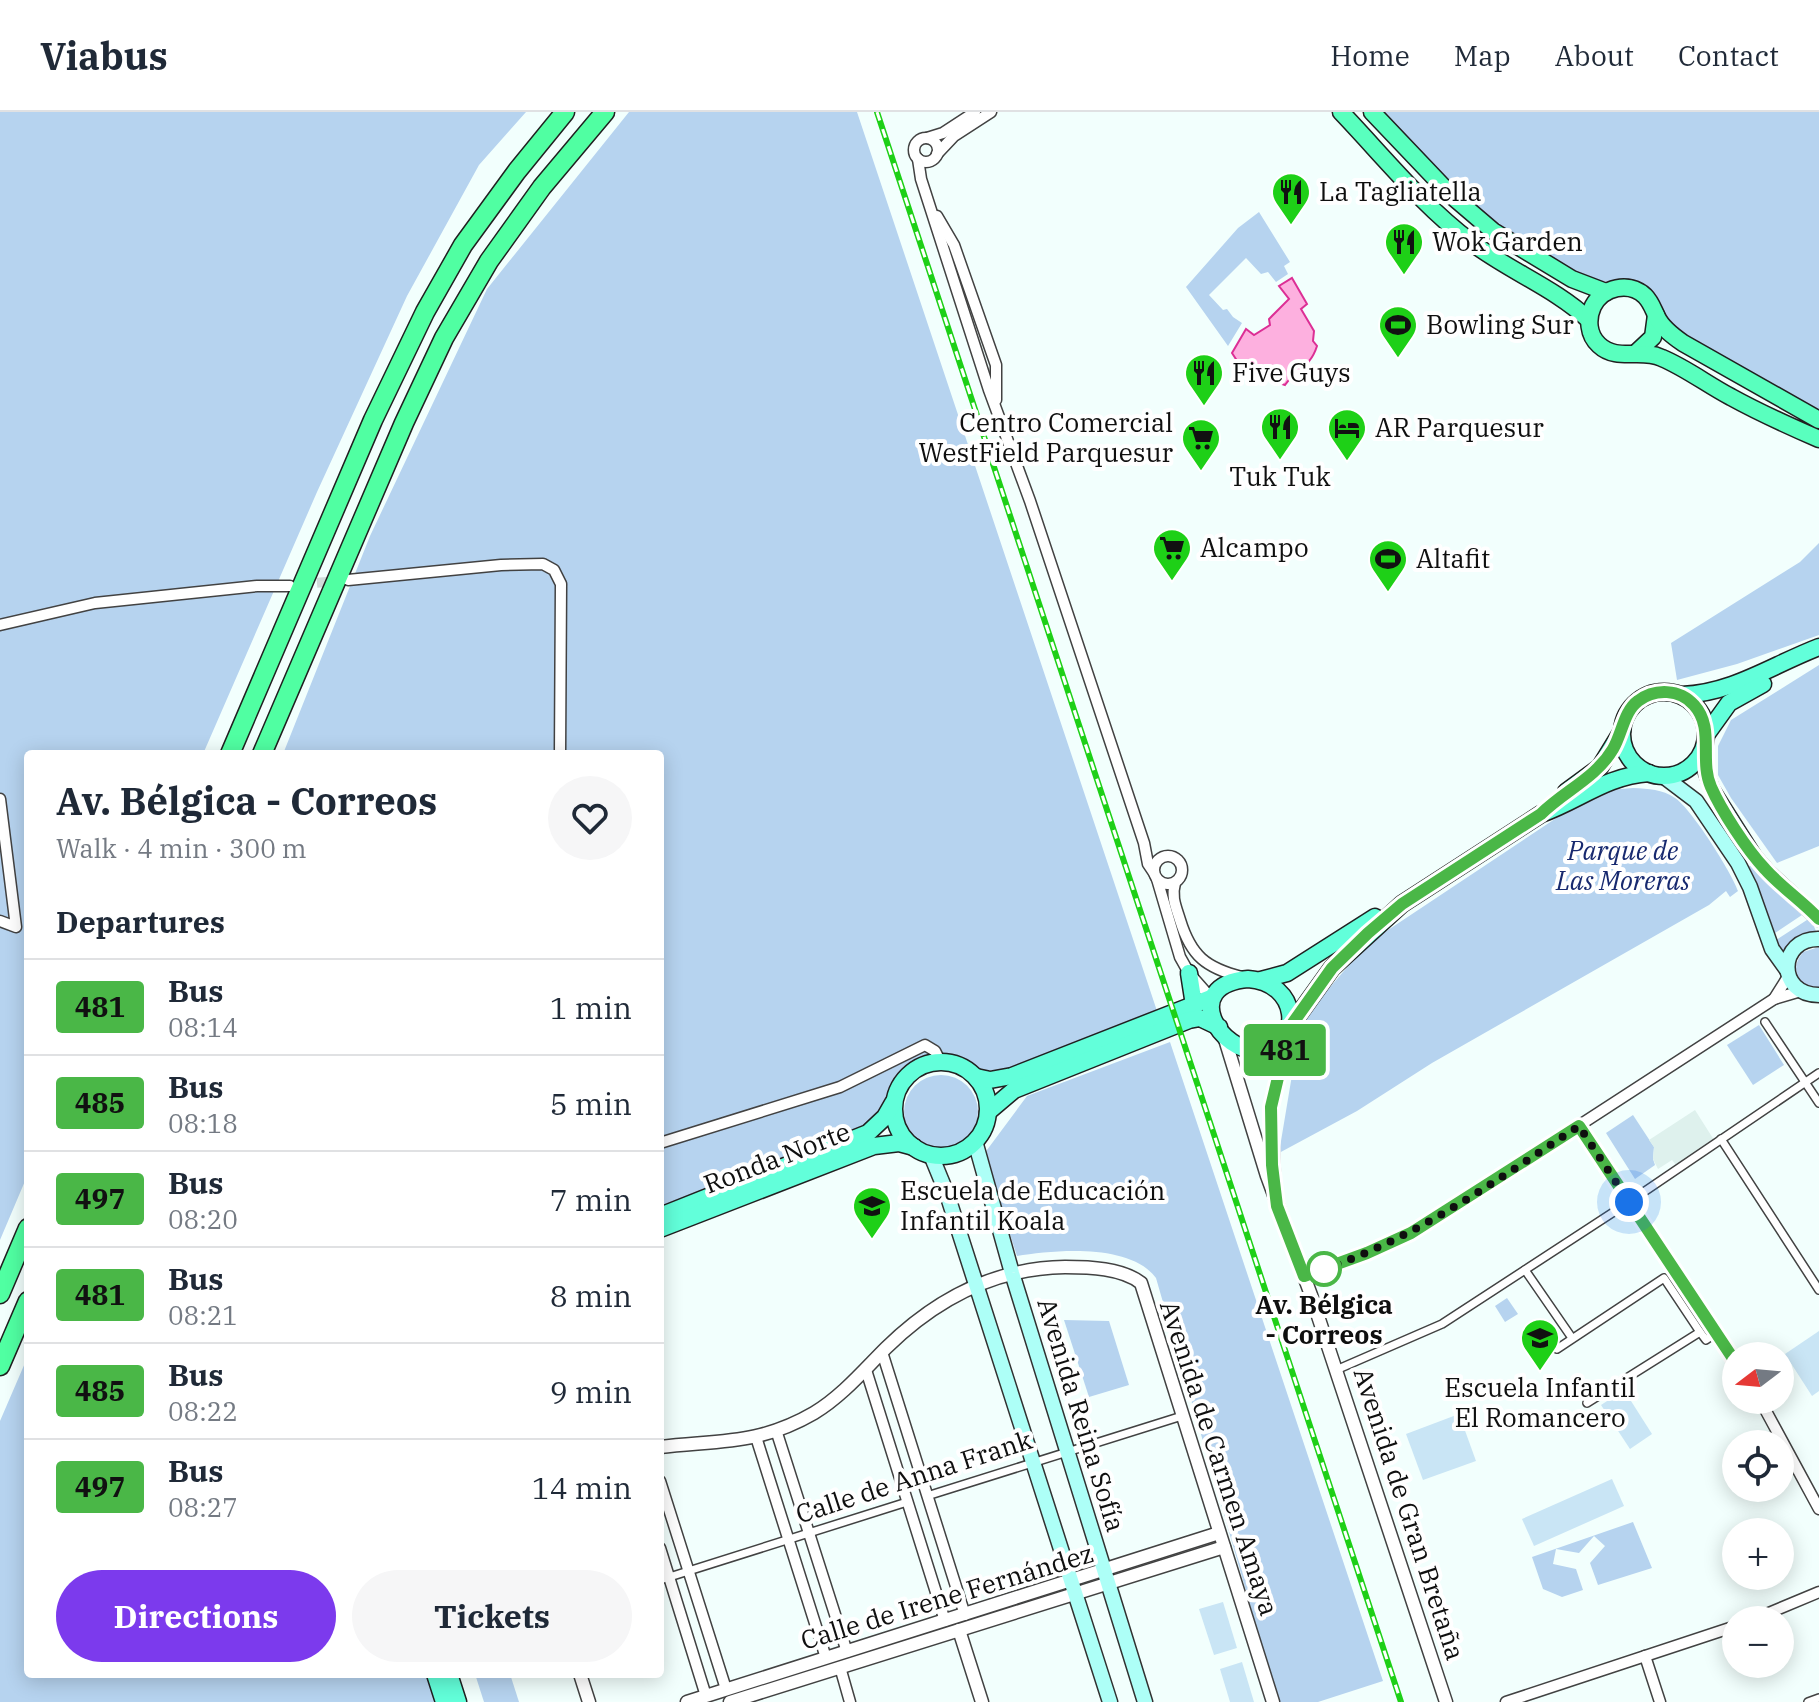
<!DOCTYPE html>
<html lang="en">
<head>
<meta charset="utf-8">
<style>
	:root { --surface:#fff; --page:#f6f6f7; --text:#1f2937; --muted:#747a83; --line:#e0e1e3; --accent:#7c3aed }
	body { margin:0; font-family:"IBM Plex Serif",serif; background:var(--page); color:var(--text); height:100vh; display:flex; flex-direction:column; font-size:30px; white-space:nowrap }
	* { box-sizing:border-box; margin:0 }
	p { font-size:26px; color:var(--muted) }
	.icon { flex:none; width:44px; height:44px; fill:none; stroke:currentColor; stroke-width:2; stroke-linecap:round; stroke-linejoin:round }
	.map { position:relative; flex:1; overflow:hidden }
	.side { position:absolute; left:24px; top:638px; width:640px; height:928px; display:flex; flex-direction:column; background:var(--surface); border-radius:8px; box-shadow:0 4px 20px #0003 }
	.side>* { flex:none }
	.badge { padding:0 16px; border-radius:6px; font-size:28px; line-height:52px }
	.needle { width:52px; rotate:254deg }
	.tools { position:absolute; left:1722px; top:1230px; display:grid; gap:16px }
	.tools a { display:grid; place-items:center; width:72px; height:72px; border-radius:50%; background:var(--surface); box-shadow:0 4px 20px #0003; font-size:40px }
	.you { position:absolute; width:40px; height:40px; margin:-20px; border:6px solid #fff; border-radius:50%; background:#1a73e8; box-shadow:0 0 0 12px #1a73e833 }
	.map>.badge { position:absolute; translate:-50% -50%; box-shadow:0 0 0 4px #fff }
	h2 { padding:0 32px; font-size:30px; line-height:72px }
	.round { display:grid; place-items:center; flex:none; width:84px; height:84px; border-radius:42px; background:var(--page) }
	.overview { display:flex; align-items:center; justify-content:space-between; height:136px; padding:0 32px }
	h1 { font-size:38px; font-weight:800; line-height:60px }
	.action { display:flex; gap:16px; margin-top:auto; padding:16px 32px }
	.action a { flex:1; height:92px; border-radius:48px; background:var(--accent); color:#fff; font-size:32px; font-weight:800; line-height:92px; text-align:center }
	.action a+a { background:var(--page); color:var(--text) }
	ul { padding:0; list-style:none }
	li { display:flex; align-items:center; gap:24px; height:96px; padding:0 32px; border-top:2px solid var(--line) }
	li div { flex:1 }
	li b { display:block; font-size:30px }
	li em { font-style:normal }
	li .badge { min-width:88px; font-weight:700; text-align:center }
	header { display:flex; align-items:center; gap:48px; box-sizing:border-box; height:112px; padding:0 40px; background:var(--surface); border-bottom:2px solid var(--line) }
	header strong { font-size:38px }
	nav { display:flex; gap:44px; margin-inline-start:auto; font-size:28px }
	.map>svg:first-child { display:block }
	.green { fill:#b6d3ef }
	.pitch { fill:#c9e5f5 }
	.plaza { fill:#def1ed }
	.water { fill:#fdb0df; stroke:#dc2f95; stroke-width:2 }
	.lines { fill:none; stroke-linecap:round; stroke-linejoin:round }
	.minor-tunnel { stroke:#d0dbd9; stroke-width:10; stroke-dasharray:10 5; stroke-linecap:butt }
	.pedestrian-casing { stroke:#424242; stroke-width:10 }
	.minor-casing { stroke:#424242; stroke-width:13 }
	.tertiary-casing { stroke:#424242; stroke-width:15 }
	.secondary-casing { stroke:#313131; stroke-width:17 }
	.primary-casing { stroke:#202020; stroke-width:19 }
	.trunk-casing { stroke:#202020; stroke-width:19 }
	.motorway-casing { stroke:#202020; stroke-width:21 }
	.pedestrian { stroke:#fff; stroke-width:7 }
	.minor { stroke:#fff; stroke-width:10 }
	.tertiary { stroke:#fff; stroke-width:12 }
	.secondary { stroke:#adfff7; stroke-width:14 }
	.primary { stroke:#62ffda; stroke-width:16 }
	.trunk { stroke:#59ffbe; stroke-width:16 }
	.motorway { stroke:#50ffa2; stroke-width:18 }
	.rail-casing { stroke:#1ed017; stroke-width:6 }
	.rail { stroke:#fff; stroke-width:3; stroke-dasharray:9; stroke-linecap:butt }
	.line-casing { stroke:#fff; stroke-width:18 }
	.line { stroke:#4ab747; stroke-width:12 }
	.walk { stroke:#0f0f0f; stroke-width:8; stroke-dasharray:0 14.4 }
	.stop-dot { fill:#fff; stroke:#4ab747; stroke-width:4 }
	.labels { text-anchor:middle; stroke-width:8; stroke-linejoin:round; paint-order:stroke }
	.poi-label { font-size:26px; fill:#0f0f0f; stroke:#fff; text-anchor:start }
	.park-label { font-size:26px; font-style:italic; fill:#17296f; stroke:#fff }
	.street-label { font-size:26px; fill:#0f0f0f; stroke:#fff }
	.stop-label { font-size:26px; font-weight:bold; fill:#0f0f0f; stroke:#fff }
</style>
</head>
<body>
<header>
<strong>Viabus</strong>
<nav><a>Home</a><a>Map</a><a>About</a><a>Contact</a></nav>
</header>
<div class="map">
<svg width="1819" height="1590" viewBox="0 0 1819 1590">
	<rect width="100%" height="100%" fill="#f2fffd"/>
	<g class="green">
		<path d="M 0,0 L 526,0 L 479,53 L 407,184 L 317,380 L 203,642 L 28,642 L 28,1062 L 0,1128 Z"/>
		<path d="M 629,0 L 857,0 L 1157,899 L 1008,958 L 982,958 L 955,946 L 926,944 L 902,960 L 893,971 L 881,996 L 862,1016 L 660,1095 L 660,642 L 283,642 L 370,424 L 487,177 Z"/>
		<path d="M 1378,0 L 1819,0 L 1819,300 L 1738,261 L 1678,218 L 1665,205 L 1661,192 L 1646,173 L 1590,168 L 1480,103 Z"/>
		<path d="M 1259,100 L 1290,150 L 1284,154 L 1288,162 L 1276,170 L 1268,160 L 1261,162 L 1246,146 L 1209,183 L 1223,198 L 1227,197 L 1233,205 L 1242,211 L 1228,234 L 1186,175 L 1238,116 Z"/>
		<path d="M 1819,431 L 1819,523 L 1737,552 L 1677,568 L 1671,531 L 1800,450 Z"/>
		<path d="M 1819,553 L 1819,734 L 1777,751 L 1731,686 L 1718,663 L 1718,634 L 1731,608 Z"/>
		<path d="M 1633,676 C 1649,677 1662,677 1675,686 C 1691,696 1732,761 1738,779 L 1730,785 L 1726,779 L 1709,793 L 1432,951 L 1357,999 L 1279,1041 L 1301,909 L 1367,832 L 1597,679 Z"/>
		<path d="M 1752,752 L 1761,764 L 1802,803 L 1772,823 L 1747,756 Z"/>
		<path d="M 1810,806 L 1816,819 C 1797,827 1797,829 1781,840 L 1773,830 Z"/>
		<path d="M 1819,835 L 1819,880 L 1802,874 C 1795,861 1793,853 1803,840 Z"/>
		<path d="M 1759,913 L 1784,953 L 1753,973 L 1727,933 Z"/>
		<path d="M 1170,930 L 1383,1569 L 1318,1590 L 1278,1590 L 1156,1166 C 1130,1131 1055,1138 1017,1144 L 984,1042 L 1027,984 Z"/>
		<circle cx="941" cy="1000" r="37"/>
		<path d="M 1633,1003 L 1654,1035 L 1653,1047 L 1655,1053 L 1635,1067 L 1606,1021 Z"/>
		<path d="M 1507,1186 L 1518,1202 L 1505,1210 L 1495,1194 Z"/>
		<path d="M 1064,1208 L 1109,1209 L 1129,1273 L 1089,1285 Z"/>
		<path d="M 28,1244 L 28,1562 L 426,1562 L 435,1590 L 0,1590 L 0,1309 Z"/>
		<path d="M 1633,1410 L 1652,1456 L 1598,1473 L 1590,1451 L 1605,1434 L 1594,1424 L 1579,1441 L 1556,1437 L 1553,1452 L 1576,1457 L 1583,1478 L 1562,1485 L 1543,1477 L 1532,1445 Z"/>
		<path d="M 475,1562 L 510,1562 L 519,1590 L 484,1590 Z"/>
	</g>
	<g class="pitch">
		<path d="M 1819,1219 L 1819,1279 L 1812,1284 L 1785,1242 Z"/>
		<path d="M 1624,1278 L 1652,1322 L 1630,1337 L 1601,1293 Z"/>
		<path d="M 1459,1302 L 1476,1349 L 1423,1368 L 1406,1322 Z"/>
		<path d="M 1612,1367 L 1624,1394 L 1534,1434 L 1522,1407 Z"/>
		<path d="M 1223,1490 L 1237,1536 L 1214,1543 L 1199,1497 Z"/>
		<path d="M 1242,1550 L 1254,1590 L 1230,1590 L 1220,1557 Z"/>
	</g>
	<path class="plaza" d="M 1695,998 L 1714,1028 L 1676,1053 L 1672,1048 L 1658,1057 L 1653,1047 L 1654,1035 L 1649,1028 Z"/>
	<path class="water" d="M 1292,166 L 1307,192 L 1301,197 L 1314,219 L 1313,229 L 1317,234 C 1310,256 1297,256 1285,273 L 1282,272 L 1281,264 L 1275,256 L 1262,255 L 1267,264 L 1245,261 L 1232,241 L 1246,217 L 1254,223 L 1270,213 L 1269,207 L 1289,187 L 1279,174 Z"/>
	<g class="lines">
		<path class="minor-tunnel" d="M 302,472 L 338,469"/>
		<defs>
			<g id="pedestrian">
				<path d="M 1765,910 L 1819,991"/>
				<path d="M 1721,1027 L 1819,1178"/>
				<path d="M 1525,1158 L 1572,1226"/>
				<path d="M 1557,1237 L 1664,1166 L 1700,1220"/>
				<path d="M 1336,1258 L 1442,1212 L 1629,1090 L 1819,961"/>
				<path d="M 1587,1291 L 1700,1220 L 1706,1228 L 1716,1221"/>
				<path d="M 927,1384 L 1182,1304"/>
				<path d="M 660,1468 L 907,1390"/>
				<path d="M 1808,1590 L 1819,1586"/>
			</g>
			<g id="minor">
				<path d="M 927,26 L 943,21 L 975,0"/>
				<circle cx="926" cy="38" r="12"/>
				<path d="M 937,42 L 954,24 L 991,0"/>
				<path d="M 918,47 L 921,67 L 989,278 L 1030,389 L 1144,731 L 1148,752 L 1154,761"/>
				<path d="M 937,104 L 954,133 L 996,253 L 996,288"/>
				<path d="M 348,468 L 501,453 L 543,452 L 554,458 L 561,472 L 560,642"/>
				<path d="M 0,513 L 95,491 L 257,474 L 290,474"/>
				<path d="M 0,687 L 16,815 L 0,809"/>
				<circle cx="1168" cy="758" r="14"/>
				<path d="M 1157,767 L 1180,845 L 1189,861 L 1211,886"/>
				<path d="M 1175,771 C 1171,785 1176,795 1180,808 C 1191,844 1206,856 1242,865"/>
				<path d="M 1774,887 L 1789,863"/>
				<path d="M 1579,1014 L 1736,1251"/>
				<path d="M 660,1031 L 840,975 L 925,933 L 935,939 L 940,949"/>
				<path d="M 1304,1164 L 1378,1137 L 1429,1111 L 1774,887 L 1801,879"/>
				<path d="M 882,1240 L 965,1503"/>
				<path d="M 866,1258 L 945,1509"/>
				<path d="M 1760,1288 L 1819,1397"/>
				<path d="M 776,1318 L 847,1540"/>
				<path d="M 756,1325 L 826,1546"/>
				<path d="M 660,1369 L 726,1577"/>
				<path d="M 660,1436 L 706,1584"/>
				<path d="M 1752,1508 L 1819,1480"/>
				<path d="M 1645,1544 L 1660,1590"/>
				<path d="M 840,1555 L 850,1590"/>
				<path d="M 1506,1590 L 1736,1514"/>
			</g>
			<g id="tertiary">
				<path d="M 1224,924 L 1267,1064 L 1311,1183 L 1446,1590"/>
				<path d="M 1274,1067 L 1271,995 L 1285,936 L 1285,922"/>
				<path d="M 660,1335 C 719,1328 759,1333 814,1301 C 842,1284 863,1259 886,1236 C 936,1187 994,1156 1065,1155 C 1089,1155 1122,1156 1141,1171 L 1273,1590"/>
				<path d="M 959,1518 L 982,1590"/>
				<path d="M 580,1562 L 589,1590"/>
				<path d="M 687,1590 L 1219,1421"/>
				<path d="M 730,1590 L 1224,1435"/>
			</g>
			<g id="secondary">
				<path d="M 1704,634 L 1706,661 L 1712,677 L 1755,745 L 1768,760 L 1819,807"/>
				<path d="M 1663,664 L 1696,689 L 1738,751 L 1750,775 L 1772,837 L 1787,858"/>
				<path d="M 1819,827 C 1778,826 1776,883 1819,883"/>
				<path d="M 975,1029 L 1012,1161 L 1145,1590"/>
				<path d="M 931,1043 L 947,1082 L 1110,1590"/>
			</g>
			<g id="primary">
				<circle cx="1664" cy="622" r="42"/>
				<path d="M 1682,583 C 1733,581 1772,553 1819,535"/>
				<path d="M 1706,623 L 1729,591 L 1763,572"/>
				<path d="M 1566,680 L 1600,655 L 1622,619"/>
				<path d="M 1189,861 L 1194,893"/>
				<path d="M 1248,867 C 1299,870 1305,932 1260,938 C 1220,943 1179,873 1248,867 Z"/>
				<path d="M 1261,868 L 1287,861 L 1375,805"/>
				<path d="M 1289,916 L 1332,856 L 1402,792 L 1541,702 C 1580,688 1606,664 1649,661"/>
				<circle cx="941" cy="997" r="47"/>
				<path d="M 976,965 L 990,968 L 1012,964 L 1211,886"/>
				<path d="M 988,1000 L 1014,978 L 1189,908 L 1200,906 L 1219,915"/>
				<path d="M 660,1104 L 868,1021 L 885,1005 L 893,991"/>
				<path d="M 660,1117 L 874,1034 L 899,1031 L 914,1035"/>
				<path d="M 435,1562 L 444,1590"/>
				<path d="M 449,1562 L 458,1590"/>
			</g>
			<g id="trunk">
				<path d="M 1341,0 C 1383,44 1423,94 1471,130 C 1509,159 1555,176 1589,208"/>
				<path d="M 1372,0 L 1452,84 L 1493,119 L 1572,167 L 1606,180"/>
				<path d="M 1637,240 L 1653,225 L 1656,203"/>
				<path d="M 1819,308 L 1683,231 C 1673,224 1662,216 1657,205 C 1653,197 1651,190 1645,184 C 1629,169 1603,175 1593,194 C 1587,207 1588,223 1599,233 C 1617,250 1641,236 1662,246 C 1686,256 1708,273 1731,285 C 1760,301 1789,314 1819,327"/>
			</g>
			<g id="motorway">
				<path d="M 230,642 L 373,308 L 425,200 L 463,133 L 517,59 L 565,0"/>
				<path d="M 262,642 L 404,311 L 444,226 L 489,149 L 542,75 L 605,0"/>
				<path d="M 0,1182 L 28,1116"/>
				<path d="M 0,1254 L 28,1189"/>
			</g>
		</defs>
		<use href="#pedestrian" class="pedestrian-casing"/>
		<use href="#minor" class="minor-casing"/>
		<use href="#tertiary" class="tertiary-casing"/>
		<use href="#secondary" class="secondary-casing"/>
		<use href="#primary" class="primary-casing"/>
		<use href="#trunk" class="trunk-casing"/>
		<use href="#motorway" class="motorway-casing"/>
		<use href="#pedestrian" class="pedestrian"/>
		<use href="#minor" class="minor"/>
		<use href="#tertiary" class="tertiary"/>
		<use href="#secondary" class="secondary"/>
		<use href="#primary" class="primary"/>
		<use href="#trunk" class="trunk"/>
		<use href="#motorway" class="motorway"/>
		<defs>
			<path id="rail" d="M 877,0 L 1401,1590"/>
		</defs>
		<use href="#rail" class="rail-casing"/>
		<use href="#rail" class="rail"/>
	</g>
	<g class="lines">
		<defs>
			<path id="line" d="M 1736,1251 L 1579,1014 L 1411,1121 L 1367,1141 L 1304,1164 L 1277,1094 L 1272,1053 L 1271,995 L 1285,936 L 1285,922 L 1332,856 L 1368,821 L 1402,792 L 1541,702 C 1564,679 1596,666 1613,637 C 1622,622 1624,599 1638,589 C 1655,576 1680,577 1694,593 C 1715,616 1699,648 1711,675 C 1721,698 1747,738 1765,757 C 1781,775 1802,789 1819,807"/>
		</defs>
		<use href="#line" class="line-casing"/>
		<use href="#line" class="line"/>
		<path class="walk" d="M 1324,1157 C 1418,1125 1497,1068 1579,1014 L 1629,1090"/>
	</g>
	<defs>
		<symbol id="restaurant-pin" viewBox="-11 -11 22 30"><path d="M0 17L-7.5 6A9.5 9.5 0 1 1 7.5 6Z" fill="#1ed017" stroke="#fff"/><path d="M-5-6h1v4h1v-4h1v4h1v-4h1v5L-1.5 .5V6h-2V.5L-5-1ZM5-6V6H3V1.5H1.5Q1.5-4 5-6Z" fill="#111"/></symbol>
		<symbol id="stadium-pin" viewBox="-11 -11 22 30"><path d="M0 17L-7.5 6A9.5 9.5 0 1 1 7.5 6Z" fill="#1ed017" stroke="#fff"/><path d="M0-5a6.5 5 0 1 0 0 10a6.5 5 0 1 0 0-10ZM-3.5-1.8h7v3.6h-7Z" fill="#111"/></symbol>
		<symbol id="hotel-pin" viewBox="-11 -11 22 30"><path d="M0 17L-7.5 6A9.5 9.5 0 1 1 7.5 6Z" fill="#1ed017" stroke="#fff"/><path d="M-6-4.5h1.5V1H6V5H4.5V3h-9V5H-6ZM-4 0a1.8 1.8 0 1 1 3.6 0ZM.5 0V-2.5h3Q6-2.5 6 0Z" fill="#111"/></symbol>
		<symbol id="supermarket-pin" viewBox="-11 -11 22 30"><path d="M0 17L-7.5 6A9.5 9.5 0 1 1 7.5 6Z" fill="#1ed017" stroke="#fff"/><path d="M-6-5.5h2.5l.6 2H6L4.5 2H-2.5L-4.4-4H-6ZM-1.5 3.2a1.3 1.3 0 1 0 .1 0ZM3 3.2a1.3 1.3 0 1 0 .1 0Z" fill="#111"/></symbol>
		<symbol id="school-pin" viewBox="-11 -11 22 30"><path d="M0 17L-7.5 6A9.5 9.5 0 1 1 7.5 6Z" fill="#1ed017" stroke="#fff"/><path d="M0-5L7-2L0 1L-7-2ZM-4 1L0 2.5L4 1V4Q0 6-4 4Z" fill="#111"/></symbol>
	</defs>
	<g fill-rule="evenodd">
		<use href="#restaurant-pin" x="1269" y="58" width="44" height="60"/>
		<use href="#restaurant-pin" x="1382" y="108" width="44" height="60"/>
		<use href="#stadium-pin" x="1376" y="191" width="44" height="60"/>
		<use href="#restaurant-pin" x="1182" y="239" width="44" height="60"/>
		<use href="#restaurant-pin" x="1258" y="293" width="44" height="60"/>
		<use href="#hotel-pin" x="1325" y="294" width="44" height="60"/>
		<use href="#supermarket-pin" x="1179" y="304" width="44" height="60"/>
		<use href="#supermarket-pin" x="1150" y="414" width="44" height="60"/>
		<use href="#stadium-pin" x="1366" y="425" width="44" height="60"/>
		<use href="#school-pin" x="850" y="1072" width="44" height="60"/>
		<use href="#school-pin" x="1518" y="1204" width="44" height="60"/>
	</g>
	<circle class="stop-dot" cx="1324" cy="1157" r="16"/>
	<g class="labels">
		<g class="poi-label">
			<text x="1319" y="89">La Tagliatella</text>
			<text x="1432" y="139">Wok Garden</text>
			<text x="1426" y="222">Bowling Sur</text>
			<text x="1232" y="270">Five Guys</text>
			<text x="1173" y="320" text-anchor="end">Centro Comercial<tspan x="1173" dy="30">WestField Parquesur</tspan></text>
			<text x="1375" y="325">AR Parquesur</text>
			<text x="1280" y="374" text-anchor="middle">Tuk Tuk</text>
			<text x="1200" y="445">Alcampo</text>
			<text x="1416" y="456">Altafit</text>
			<text x="900" y="1088">Escuela de Educación<tspan x="900" dy="30">Infantil Koala</tspan></text>
			<text x="1540" y="1285" text-anchor="middle">Escuela Infantil<tspan x="1540" dy="30">El Romancero</tspan></text>
		</g>
		<g class="park-label">
			<text x="1623" y="748">Parque de<tspan x="1623" dy="30">Las Moreras</tspan></text>
		</g>
		<g class="street-label">
			<text transform="translate(777 1046) rotate(-21)" y="9">Ronda Norte</text>
			<text transform="translate(1081 1303) rotate(73)" y="9">Avenida Reina Sofía</text>
			<text transform="translate(1219 1346) rotate(72)" y="9">Avenida de Carmen Amaya</text>
			<text transform="translate(914 1365) rotate(-18)" y="9">Calle de Anna Frank</text>
			<text transform="translate(1409 1402) rotate(72)" y="9">Avenida de Gran Bretaña</text>
			<text transform="translate(947 1485) rotate(-17)" y="9">Calle de Irene Fernández</text>
		</g>
		<g class="stop-label">
			<text x="1324" y="1202">Av. Bélgica<tspan x="1324" dy="30">- Correos</tspan></text>
		</g>
	</g>
</svg>
<div class="tools">
<a><svg class="needle" viewBox="-14 -14 28 28"><path d="M0-13l5 13h-10z" fill="#e53935"/><path d="M0 13l5-13h-10z" fill="#747a83"/></svg></a>
<a><svg class="icon" aria-label="locate" viewBox="0 0 24 24"><circle cx="12" cy="12" r="6"/><path d="M12 2v4M12 18v4M2 12h4M18 12h4"/></svg></a>
<a>+</a>
<a>−</a>
</div>
<div class="you" style="left:1629px;top:1090px"></div>
<b class="badge" style="left:1285px;top:938px;background:#4ab747;color:#111">481</b>
<section class="side">
<div class="overview"><div><h1>Av. Bélgica - Correos</h1><p>Walk · 4 min · 300 m</p></div><a class="round"><svg class="icon" aria-label="heart" viewBox="0 0 24 24"><path d="M12 20l-8-8c-3-5 5-10 8-4 3-6 11-1 8 4z"/></svg></a></div>
<h2>Departures</h2>
<ul>
<li><span class="badge" style="background:#4ab747;color:#111">481</span><div><b>Bus</b><p>08:14</p></div><em>1 min</em></li>
<li><span class="badge" style="background:#4ab747;color:#111">485</span><div><b>Bus</b><p>08:18</p></div><em>5 min</em></li>
<li><span class="badge" style="background:#4ab747;color:#111">497</span><div><b>Bus</b><p>08:20</p></div><em>7 min</em></li>
<li><span class="badge" style="background:#4ab747;color:#111">481</span><div><b>Bus</b><p>08:21</p></div><em>8 min</em></li>
<li><span class="badge" style="background:#4ab747;color:#111">485</span><div><b>Bus</b><p>08:22</p></div><em>9 min</em></li>
<li><span class="badge" style="background:#4ab747;color:#111">497</span><div><b>Bus</b><p>08:27</p></div><em>14 min</em></li>
</ul>
<div class="action"><a>Directions</a><a>Tickets</a></div>
</section>
</div>
</body>
</html>
